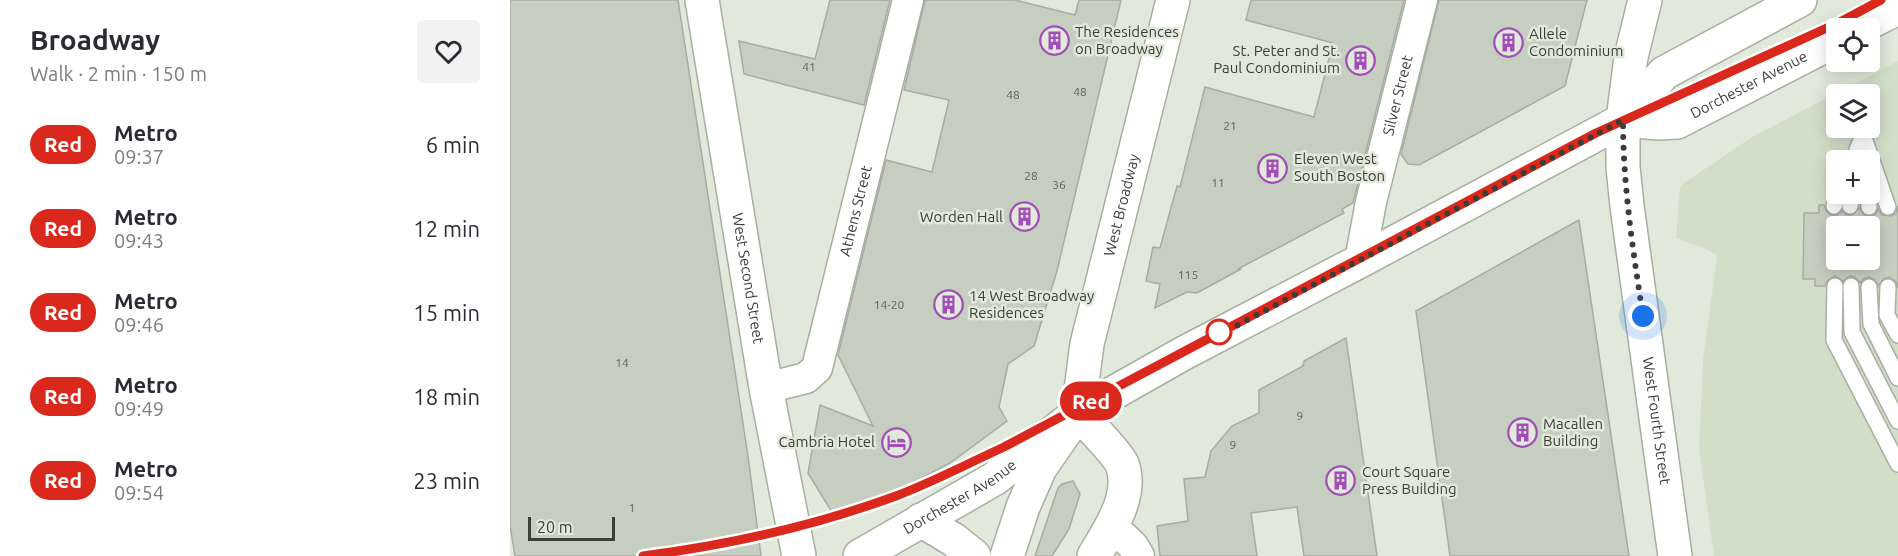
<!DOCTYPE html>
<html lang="en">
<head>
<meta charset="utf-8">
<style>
	:root { --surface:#fff; --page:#f2f2f3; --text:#2b2b33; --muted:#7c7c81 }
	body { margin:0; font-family:Ubuntu,sans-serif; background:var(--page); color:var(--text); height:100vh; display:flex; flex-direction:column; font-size:22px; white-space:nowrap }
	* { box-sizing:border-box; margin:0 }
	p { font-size:20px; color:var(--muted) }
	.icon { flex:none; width:33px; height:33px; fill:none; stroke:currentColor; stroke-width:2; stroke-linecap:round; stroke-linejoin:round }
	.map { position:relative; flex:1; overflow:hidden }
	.details { display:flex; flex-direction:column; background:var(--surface); width:510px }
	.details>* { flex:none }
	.badge { padding:0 12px; border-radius:20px; font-size:21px; line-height:39px }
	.fabs { position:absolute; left:1316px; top:18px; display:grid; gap:12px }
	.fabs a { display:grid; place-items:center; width:54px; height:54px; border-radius:6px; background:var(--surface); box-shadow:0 3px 15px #0003; font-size:30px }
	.scale { position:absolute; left:18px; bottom:15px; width:87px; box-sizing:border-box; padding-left:6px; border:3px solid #3a3e37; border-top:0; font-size:16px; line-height:21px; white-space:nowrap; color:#3a3e37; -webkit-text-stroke:4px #e1eada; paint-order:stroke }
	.you { position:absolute; width:30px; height:30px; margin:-15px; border:4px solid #fff; border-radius:50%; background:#1a73e8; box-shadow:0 0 0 9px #1a73e833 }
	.map>.badge { position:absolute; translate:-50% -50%; box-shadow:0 0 0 3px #fff }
	.round { display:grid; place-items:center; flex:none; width:63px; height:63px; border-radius:6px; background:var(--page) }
	.overview { display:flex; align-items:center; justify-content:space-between; height:102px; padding:0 30px }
	h1 { font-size:28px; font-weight:600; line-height:45px }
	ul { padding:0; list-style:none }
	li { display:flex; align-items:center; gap:18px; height:84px; padding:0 30px }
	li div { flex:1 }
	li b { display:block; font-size:22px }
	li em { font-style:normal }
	li .badge { min-width:66px; font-weight:700; text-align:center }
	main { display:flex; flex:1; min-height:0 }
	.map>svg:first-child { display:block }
	.built { fill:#d2dfc8; fill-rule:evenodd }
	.building { fill:#c6cfbf; stroke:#a4ad9e; stroke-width:1.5; fill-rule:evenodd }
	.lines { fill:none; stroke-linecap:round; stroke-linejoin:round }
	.lane-casing { stroke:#a6afa0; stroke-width:18 }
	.street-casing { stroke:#a6afa0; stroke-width:33 }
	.secondary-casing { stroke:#a6afa0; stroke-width:36 }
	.primary-casing { stroke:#a6afa0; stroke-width:36 }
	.lane { stroke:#fff; stroke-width:15 }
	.street { stroke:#fff; stroke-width:30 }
	.secondary { stroke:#fff; stroke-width:33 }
	.primary { stroke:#fff; stroke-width:33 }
	.line-casing { stroke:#fff; stroke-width:14 }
	.line { stroke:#da291c; stroke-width:9 }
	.walk { stroke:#3a3e37; stroke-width:6; stroke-dasharray:0 10.8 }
	.stop-dot { fill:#fff; stroke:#da291c; stroke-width:3 }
	.labels { text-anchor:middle; stroke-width:5; stroke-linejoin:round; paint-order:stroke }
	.number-label { font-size:12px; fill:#5d6259 }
	.poi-label { font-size:15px; fill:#3a3e37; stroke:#e1eada; text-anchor:start }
	.street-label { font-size:15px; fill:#3a3e37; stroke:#e1eada }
</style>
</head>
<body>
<main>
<section class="details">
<div class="overview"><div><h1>Broadway</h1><p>Walk · 2 min · 150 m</p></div><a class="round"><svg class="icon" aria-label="heart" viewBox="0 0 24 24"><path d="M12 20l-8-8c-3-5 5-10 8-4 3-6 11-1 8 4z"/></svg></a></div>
<ul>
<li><span class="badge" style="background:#da291c;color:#fff">Red</span><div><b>Metro</b><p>09:37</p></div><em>6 min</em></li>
<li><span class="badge" style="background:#da291c;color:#fff">Red</span><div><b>Metro</b><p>09:43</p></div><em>12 min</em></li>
<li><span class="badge" style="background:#da291c;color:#fff">Red</span><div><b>Metro</b><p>09:46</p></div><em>15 min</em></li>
<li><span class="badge" style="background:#da291c;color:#fff">Red</span><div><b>Metro</b><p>09:49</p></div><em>18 min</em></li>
<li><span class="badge" style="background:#da291c;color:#fff">Red</span><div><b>Metro</b><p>09:54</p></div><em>23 min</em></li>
</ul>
</section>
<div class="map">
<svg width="1388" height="556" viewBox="0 0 1388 556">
	<rect width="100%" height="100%" fill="#e1eada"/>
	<path class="built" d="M 1388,61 L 1388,556 L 1204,556 L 1189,449 L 1193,360 L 1207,256 L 1194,248 L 1166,238 L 1170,186 L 1242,137 ZM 1326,94 L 1359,94 L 1359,128 L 1326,128 ZM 1326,160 L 1359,160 L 1359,194 L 1326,194 ZM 1326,226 L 1359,226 L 1359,260 L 1326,260 Z"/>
	<g class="building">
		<path d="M 0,0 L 168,0 L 238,456 L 251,556 L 5,556 L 0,525 Z"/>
		<path d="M 320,0 L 380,0 L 354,105 L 234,74 L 229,41 L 305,59 Z"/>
		<path d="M 415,0 L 505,0 L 565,15 L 569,0 L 611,0 L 547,271 L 524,346 L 498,364 L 489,407 L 497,421 L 440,463 L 328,522 L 298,473 L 310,405 L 363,426 L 328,355 L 376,160 L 422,172 L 439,100 L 394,90 Z"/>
		<path d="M 741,0 L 894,0 L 843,203 L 832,209 L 834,213 L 728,269 L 731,269 L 687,293 L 677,292 L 645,308 L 650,284 L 636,281 L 643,247 L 650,248 L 667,186 L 670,187 L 695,87 L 804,117 L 823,43 L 736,20 Z"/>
		<path d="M 929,0 L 1077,0 L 1055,86 L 909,165 L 898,164 L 891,154 Z"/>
		<path d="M 1309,205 L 1314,205 L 1316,211 L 1321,215 L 1326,216 L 1332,211 L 1337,215 L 1342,215 L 1349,208 L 1354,215 L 1359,217 L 1365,215 L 1368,209 L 1372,215 L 1382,216 L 1386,213 L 1388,206 L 1388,288 L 1386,282 L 1379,277 L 1373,279 L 1369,286 L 1364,279 L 1359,277 L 1353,279 L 1350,283 L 1345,277 L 1340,276 L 1333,281 L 1325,276 L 1317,281 L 1315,286 L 1305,286 L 1305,279 L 1293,279 L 1294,213 L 1309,213 ZM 1326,226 L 1359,226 L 1359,260 L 1326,260 Z"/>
		<path d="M 1069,220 L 1119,556 L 940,556 L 906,311 Z"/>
		<path d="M 836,338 L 867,556 L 794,556 L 787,507 L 741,513 L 747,556 L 650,556 L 647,526 L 678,521 L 674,479 L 695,477 L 701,451 L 722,426 L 749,413 L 749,390 L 793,366 L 794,361 Z"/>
		<path d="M 563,481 L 570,494 L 559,529 L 542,556 L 525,556 L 548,488 L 552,484 Z"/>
	</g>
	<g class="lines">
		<defs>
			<g id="lane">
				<path d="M 1353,135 L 1378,207"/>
				<path d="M 1343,160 L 1353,135"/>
				<path d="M 1358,194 L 1359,207"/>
				<path d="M 1324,206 L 1329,194"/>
				<path d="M 1340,206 L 1343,194"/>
				<path d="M 1325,286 L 1324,340 L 1388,464"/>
				<path d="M 1341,286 L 1342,332 L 1388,421"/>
				<path d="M 1359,287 L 1361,324 L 1388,378"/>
				<path d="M 1378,287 L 1377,315 L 1388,335"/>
			</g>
			<g id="street">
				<path id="s1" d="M 850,261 L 861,202 L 912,0"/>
				<path id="s2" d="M 256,388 L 296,378 L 307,368 L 398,0"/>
				<path d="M 602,526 L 623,546 L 629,556"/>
			</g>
			<g id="secondary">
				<path id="s3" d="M 192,0 L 256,388 L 289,556"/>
				<path d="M 1113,120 L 1121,57 L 1135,0"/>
				<path id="s4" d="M 350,556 L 484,479 L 568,413 L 577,344 L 663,0"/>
			</g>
			<g id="primary">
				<path d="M 1348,28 L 1388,8"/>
				<path id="s5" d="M 1113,120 L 1113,167 L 1117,206 L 1165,556"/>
				<path id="s6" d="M 1113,120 L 1149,123 L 1167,122 L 1326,40"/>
				<path d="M 568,413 C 578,424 607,453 612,464 C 624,495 599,531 584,556"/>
				<path d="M 411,520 L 444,540 L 464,556"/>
				<path d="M 497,556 L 513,507 L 530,468 L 568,413 L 674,353 L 850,261 L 1113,120 L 1154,73 L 1290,0"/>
			</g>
		</defs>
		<use href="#lane" class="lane-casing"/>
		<use href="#street" class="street-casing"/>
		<use href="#secondary" class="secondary-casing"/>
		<use href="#primary" class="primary-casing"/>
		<use href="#lane" class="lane"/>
		<use href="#street" class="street"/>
		<use href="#secondary" class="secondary"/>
		<use href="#primary" class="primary"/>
	</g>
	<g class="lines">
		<defs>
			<path id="line" d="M 133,556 C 219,545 304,526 386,496 C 423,482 459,463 494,447 L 1086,133 L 1330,22 L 1371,0"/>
		</defs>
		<use href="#line" class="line-casing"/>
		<use href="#line" class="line"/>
		<path class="walk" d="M 709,332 L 711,334 L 1113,120 C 1113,186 1123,251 1133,316"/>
	</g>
	<defs>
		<symbol id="building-ring" viewBox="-11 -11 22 22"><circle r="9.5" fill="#e1eada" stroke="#a24dbb" stroke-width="1.5"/><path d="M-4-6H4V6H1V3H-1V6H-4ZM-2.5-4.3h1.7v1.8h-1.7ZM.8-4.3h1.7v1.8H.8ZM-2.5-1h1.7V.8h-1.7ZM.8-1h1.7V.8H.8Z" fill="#a24dbb"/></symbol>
		<symbol id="hotel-ring" viewBox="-11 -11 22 22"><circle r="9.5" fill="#e1eada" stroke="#a24dbb" stroke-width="1.5"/><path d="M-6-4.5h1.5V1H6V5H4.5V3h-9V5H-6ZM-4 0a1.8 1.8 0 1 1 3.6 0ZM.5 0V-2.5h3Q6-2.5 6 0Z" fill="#a24dbb"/></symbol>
	</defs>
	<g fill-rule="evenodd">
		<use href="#building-ring" x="528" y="24" width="33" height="33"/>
		<use href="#building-ring" x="982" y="26" width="33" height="33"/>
		<use href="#building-ring" x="834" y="44" width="33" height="33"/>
		<use href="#building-ring" x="746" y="152" width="33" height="33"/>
		<use href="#building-ring" x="498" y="200" width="33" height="33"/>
		<use href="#building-ring" x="422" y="288" width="33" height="33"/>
		<use href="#building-ring" x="996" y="416" width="33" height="33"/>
		<use href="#hotel-ring" x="370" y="426" width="33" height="33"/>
		<use href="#building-ring" x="814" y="464" width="33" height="33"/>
	</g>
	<circle class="stop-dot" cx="709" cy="332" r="12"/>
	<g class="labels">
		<g class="number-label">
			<text x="299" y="71">41</text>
			<text x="570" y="96">48</text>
			<text x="503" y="99">48</text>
			<text x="720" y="130">21</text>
			<text x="521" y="180">28</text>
			<text x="708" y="187">11</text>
			<text x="549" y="189">36</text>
			<text x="678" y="279">115</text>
			<text x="379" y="309">14-20</text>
			<text x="112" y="367">14</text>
			<text x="790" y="420">9</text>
			<text x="723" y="449">9</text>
			<text x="122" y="512">1</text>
		</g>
		<g class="poi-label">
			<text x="565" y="37">The Residences<tspan x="565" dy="17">on Broadway</tspan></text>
			<text x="1019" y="39">Allele<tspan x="1019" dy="17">Condominium</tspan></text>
			<text x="830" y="56" text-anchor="end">St. Peter and St.<tspan x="830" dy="17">Paul Condominium</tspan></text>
			<text x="784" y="164">Eleven West<tspan x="784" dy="17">South Boston</tspan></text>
			<text x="493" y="222" text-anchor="end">Worden Hall</text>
			<text x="459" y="301">14 West Broadway<tspan x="459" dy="17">Residences</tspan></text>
			<text x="1033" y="429">Macallen<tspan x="1033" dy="17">Building</tspan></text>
			<text x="365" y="447" text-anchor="end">Cambria Hotel</text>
			<text x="852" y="477">Court Square<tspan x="852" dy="17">Press Building</tspan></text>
		</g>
		<g class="street-label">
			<text dy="5" stroke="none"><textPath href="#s6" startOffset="135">Dorchester Avenue</textPath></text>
			<text dy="5" stroke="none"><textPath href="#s1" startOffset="170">Silver Street</textPath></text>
			<text dy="5" stroke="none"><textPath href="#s4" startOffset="474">West Broadway</textPath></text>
			<text dy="5" stroke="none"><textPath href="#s2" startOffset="218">Athens Street</textPath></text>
			<text dy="5" stroke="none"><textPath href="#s3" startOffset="282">West Second Street</textPath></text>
			<text dy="5" stroke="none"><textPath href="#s5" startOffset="303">West Fourth Street</textPath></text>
			<text dy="5" stroke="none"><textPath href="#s4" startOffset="116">Dorchester Avenue</textPath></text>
		</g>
	</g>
</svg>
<div class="fabs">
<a><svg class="icon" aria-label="locate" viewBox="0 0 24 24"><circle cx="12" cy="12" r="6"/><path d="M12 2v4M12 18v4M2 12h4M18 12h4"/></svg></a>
<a><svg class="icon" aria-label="layers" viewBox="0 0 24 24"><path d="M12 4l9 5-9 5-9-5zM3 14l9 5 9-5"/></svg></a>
<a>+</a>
<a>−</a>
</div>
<div class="scale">20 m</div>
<div class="you" style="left:1133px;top:316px"></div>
<b class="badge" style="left:581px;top:401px;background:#da291c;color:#fff">Red</b>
</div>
</main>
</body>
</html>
